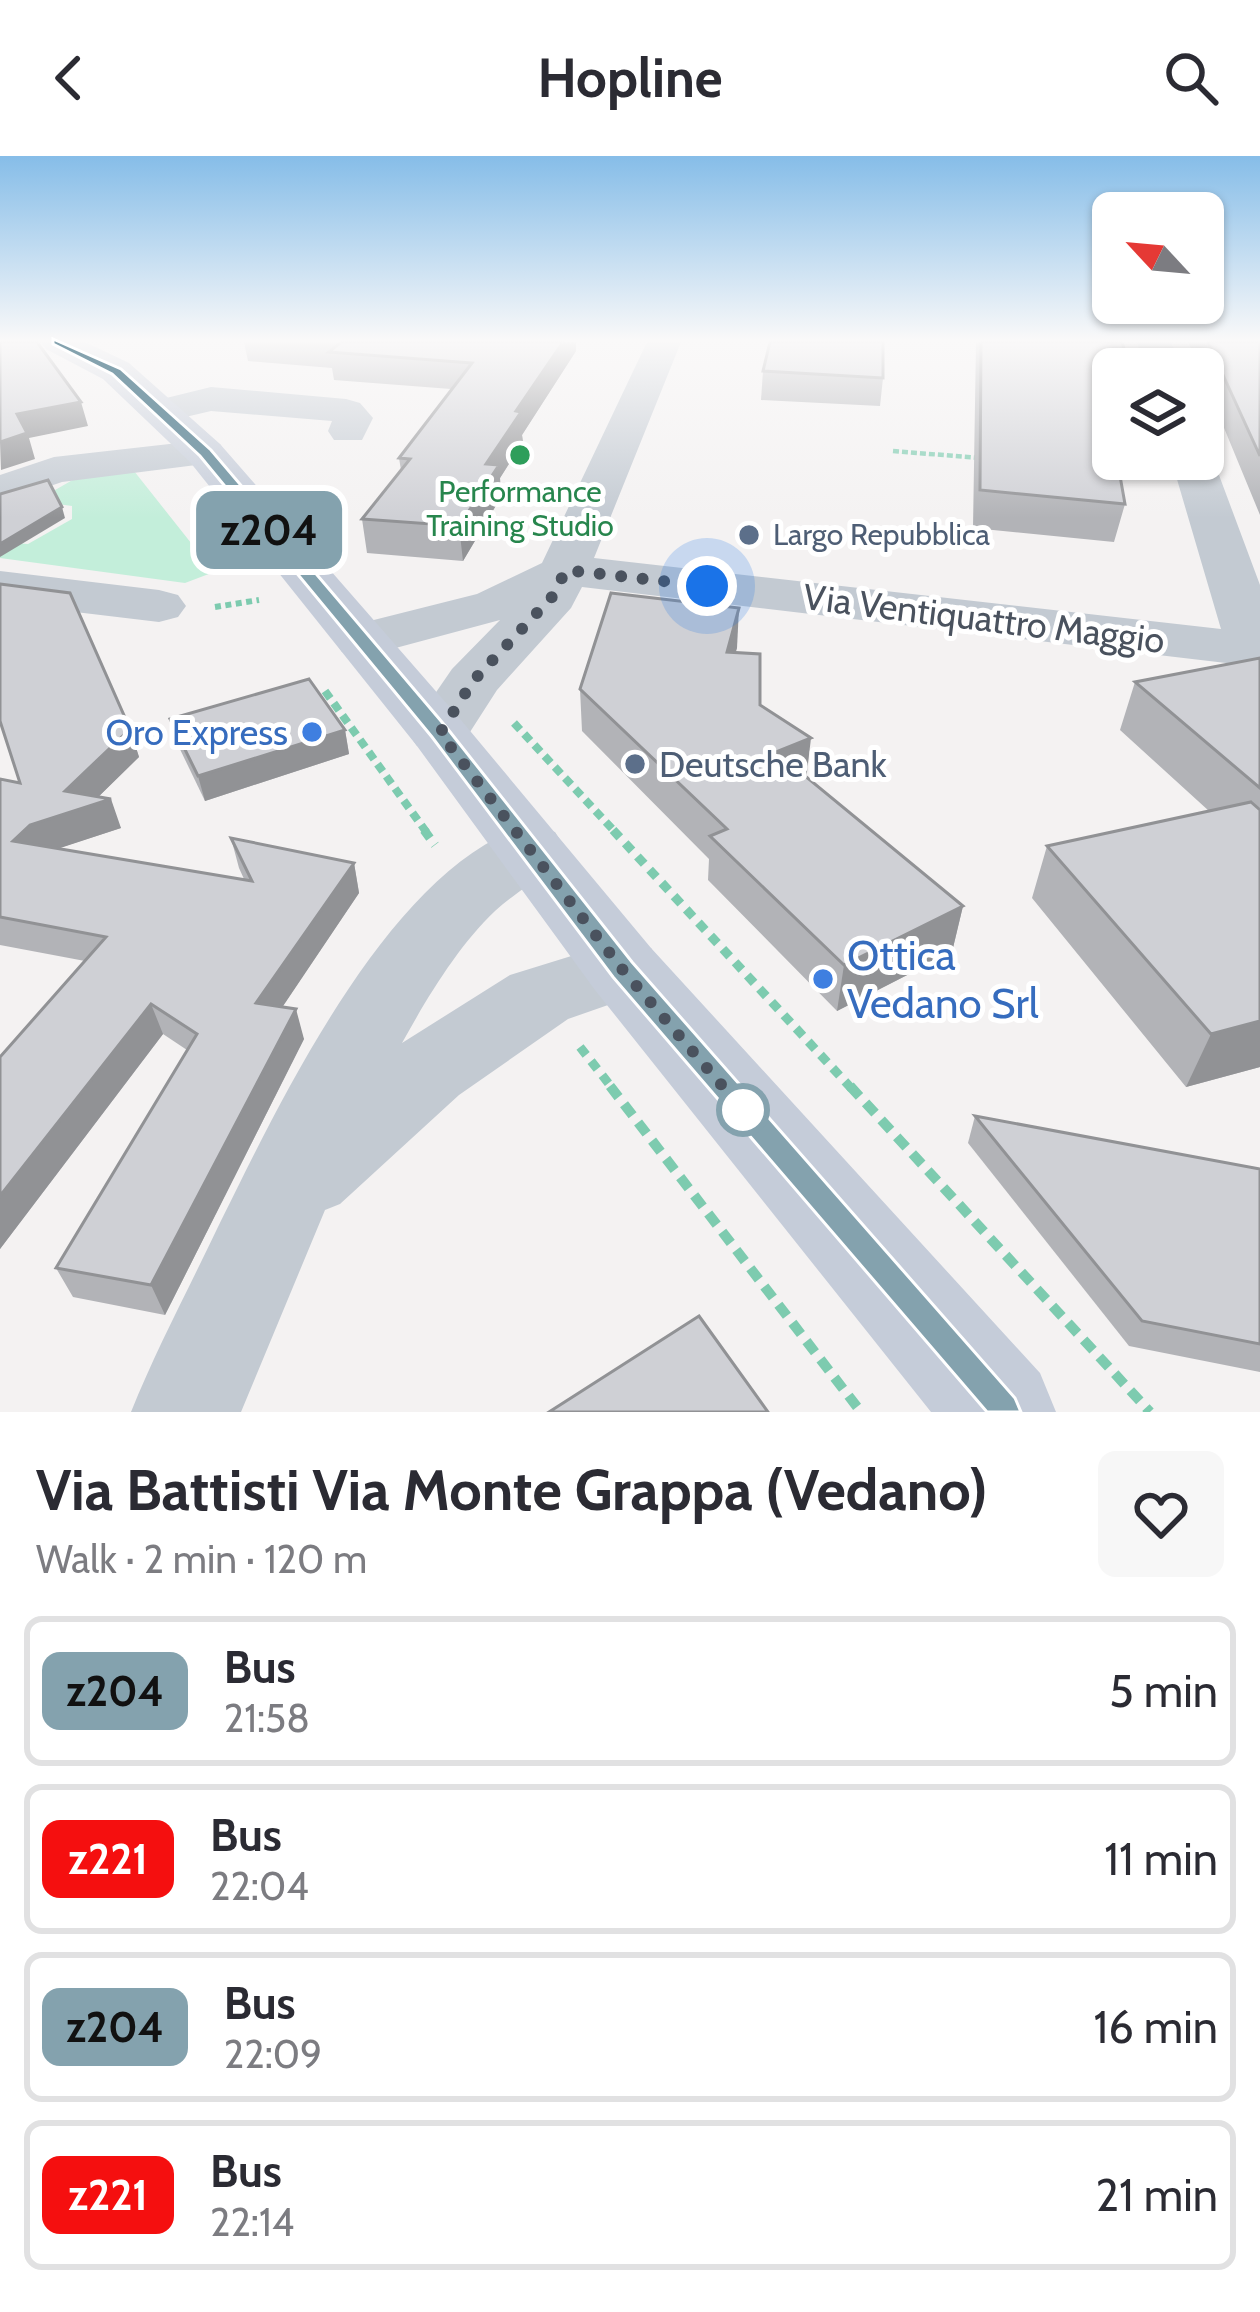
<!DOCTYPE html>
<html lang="en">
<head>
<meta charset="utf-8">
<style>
	:root { --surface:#fff; --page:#f7f7f7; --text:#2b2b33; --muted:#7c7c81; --line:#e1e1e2 }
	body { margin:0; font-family:Cabin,sans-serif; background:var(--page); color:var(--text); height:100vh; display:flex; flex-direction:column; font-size:45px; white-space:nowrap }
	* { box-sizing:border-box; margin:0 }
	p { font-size:39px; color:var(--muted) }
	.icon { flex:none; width:66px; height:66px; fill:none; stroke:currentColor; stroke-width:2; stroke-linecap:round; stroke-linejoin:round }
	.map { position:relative; height:1256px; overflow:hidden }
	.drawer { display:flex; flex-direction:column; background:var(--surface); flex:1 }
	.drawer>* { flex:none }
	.badge { padding:0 24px; border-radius:18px; font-size:42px; line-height:78px }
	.needle { width:78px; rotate:296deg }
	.controls { position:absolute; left:1092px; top:36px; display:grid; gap:24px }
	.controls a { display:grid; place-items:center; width:132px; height:132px; border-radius:18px; background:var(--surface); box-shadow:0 3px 9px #0004; font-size:60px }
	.you { position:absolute; width:60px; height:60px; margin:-30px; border:9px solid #fff; border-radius:50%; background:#1a73e8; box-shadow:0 0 0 18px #1a73e833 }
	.map>.badge { position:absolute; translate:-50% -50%; box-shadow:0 0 0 6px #fff }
	.round { display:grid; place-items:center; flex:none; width:126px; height:126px; border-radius:18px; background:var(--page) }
	.summary { display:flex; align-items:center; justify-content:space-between; height:204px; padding:0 36px }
	h1 { font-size:57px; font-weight:700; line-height:90px }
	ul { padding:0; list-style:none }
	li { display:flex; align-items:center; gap:36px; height:150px; margin:0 24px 18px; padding:0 12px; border:6px solid var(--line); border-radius:18px }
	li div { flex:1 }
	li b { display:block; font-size:45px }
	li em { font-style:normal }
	li .badge { min-width:132px; font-weight:700; text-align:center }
	header { display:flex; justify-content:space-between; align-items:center; height:156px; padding:0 36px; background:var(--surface); font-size:54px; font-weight:700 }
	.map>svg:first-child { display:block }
	.green { fill:#c3eeda }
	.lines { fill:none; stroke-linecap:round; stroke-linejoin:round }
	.path-far4 { stroke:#7dcbaf; stroke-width:4.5; stroke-dasharray:6 3; stroke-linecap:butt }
	.path-far3 { stroke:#7dcbaf; stroke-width:6; stroke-dasharray:6 4.5; stroke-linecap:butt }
	.path-far2 { stroke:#7dcbaf; stroke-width:8; stroke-dasharray:9 6; stroke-linecap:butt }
	.path-far1 { stroke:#7dcbaf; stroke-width:9; stroke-dasharray:10 8; stroke-linecap:butt }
	.path { stroke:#7dcbaf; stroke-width:10; stroke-dasharray:14 9; stroke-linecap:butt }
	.minor { fill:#c3cad2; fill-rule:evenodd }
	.secondary { fill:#c5ccd9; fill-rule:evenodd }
	.wall { fill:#b2b3b7 }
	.shaded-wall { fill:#919295 }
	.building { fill:#cfd0d5; stroke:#919295; stroke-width:3 }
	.line { fill:#84a2ae; stroke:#fff; stroke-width:3 }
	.walk { stroke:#4a525e; stroke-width:12; stroke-dasharray:0 21.6 }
	.leisure-dot { fill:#2e9e5b; stroke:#fff; stroke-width:4.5 }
	.service-dot { fill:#5c6f8a; stroke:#fff; stroke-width:4.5 }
	.shop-dot { fill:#3f7fe0; stroke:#fff; stroke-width:4.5 }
	.stop-dot { fill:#fff; stroke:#84a2ae; stroke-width:6 }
	.labels { text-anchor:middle; stroke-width:10; stroke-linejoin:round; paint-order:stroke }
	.far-leisure-label { font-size:30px; fill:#27864d; stroke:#fff }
	.far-service-label { font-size:30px; fill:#4e5e75; stroke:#fff; text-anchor:start }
	.street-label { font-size:36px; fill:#4a525e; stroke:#fff }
	.shop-label { font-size:36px; fill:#366cbe; stroke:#fff; text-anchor:end }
	.service-label { font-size:36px; fill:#4e5e75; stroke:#fff; text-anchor:start }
	.near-shop-label { font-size:42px; fill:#366cbe; stroke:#fff; text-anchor:start }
</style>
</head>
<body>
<header><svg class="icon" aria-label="back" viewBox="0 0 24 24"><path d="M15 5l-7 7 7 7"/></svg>Hopline<svg class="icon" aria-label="search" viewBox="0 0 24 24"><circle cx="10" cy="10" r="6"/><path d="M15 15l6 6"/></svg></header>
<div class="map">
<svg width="1260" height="1256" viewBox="0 0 1260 1256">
	<rect width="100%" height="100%" fill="#f4f2f2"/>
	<path class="green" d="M 134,315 L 214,416 L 185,427 L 0,402 L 0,386 L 28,388 L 72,363 L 72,350 L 36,345 L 76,322 Z"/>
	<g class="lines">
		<g class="path-far4">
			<path d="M 893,295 L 980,302"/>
			<path d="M 1109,313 L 1122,314"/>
		</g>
		<g class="path-far3">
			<path d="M 1109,313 L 1142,316"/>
			<path d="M 215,451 L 259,444"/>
		</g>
		<g class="path-far2">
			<path d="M 325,535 L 427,677"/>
			<path d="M 514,567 L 616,677"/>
		</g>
		<g class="path-far1">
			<path d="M 424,674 L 435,689"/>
			<path d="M 613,674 L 852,933"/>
			<path d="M 580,891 L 613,933"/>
		</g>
		<g class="path">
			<path d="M 610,930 L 861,1256"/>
			<path d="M 850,930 L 1150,1256"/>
		</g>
		<g class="minor">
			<path d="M 647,186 L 681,186 L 594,402 L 1221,473 L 1171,303 L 1203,303 L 1203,293 L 1213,303 L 1260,429 L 1260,511 L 582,431 L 571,452 L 497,534 L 461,590 L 439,596 L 417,590 L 408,577 L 452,513 L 500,464 L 362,501 L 342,496 L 334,484 L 342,472 L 477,438 L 542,407 Z"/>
			<path d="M 1137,186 L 1171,186 L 1181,213 L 1145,213 Z"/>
			<path d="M 211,231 L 346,243 L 360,247 L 373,262 L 362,284 L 334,284 L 328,275 L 332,265 L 211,255 L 164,266 L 150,262 L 144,254 L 150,246 Z"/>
			<path d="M 205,284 L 220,288 L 226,297 L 220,306 L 62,326 L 0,347 L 0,319 L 54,301 Z"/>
			<path d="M 0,415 L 159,434 L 178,439 L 186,450 L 178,461 L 159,466 L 0,447 Z"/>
			<path d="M 530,669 L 555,676 L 565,692 C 548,720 519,733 495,755 C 458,790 427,842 402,887 L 510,819 L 623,784 L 651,792 L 663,813 L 651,834 L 568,863 L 459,939 L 340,1048 L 325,1054 L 241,1256 L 131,1256 C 156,1194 188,1134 217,1073 C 277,952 391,707 530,669 Z"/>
		</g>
		<path class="secondary" d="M 41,186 L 85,186 L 129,207 L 220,288 L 461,564 L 651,792 L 1040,1217 L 1056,1256 L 931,1256 L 595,834 L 417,590 L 190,306 L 103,223 L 46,193 Z"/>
	</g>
	<g class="wall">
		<path d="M 244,186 L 576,186 L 576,195 L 522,279 L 523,286 L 500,322 L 501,341 L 463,405 L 367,397 L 362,363 L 401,314 L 399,302 L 451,233 L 334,224 L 332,212 L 248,205 Z"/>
		<path d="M 976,186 L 1122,186 L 1113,213 L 1113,277 L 1125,348 L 1114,386 L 973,372 Z"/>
		<path d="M 1188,186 L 1260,186 L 1260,359 L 1203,221 L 1203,213 L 1200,213 Z"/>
		<path d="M 763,215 L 883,222 L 880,250 L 761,244 Z"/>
		<path d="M 737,492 L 735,496 L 760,549 L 807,621 L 963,750 L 952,796 L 837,855 L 708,724 L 709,703 L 582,575 L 580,533 Z"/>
		<path d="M 1260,502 L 1260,911 L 1186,931 L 1032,742 L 1047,690 L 1209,655 L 1120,574 L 1135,526 Z"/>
		<path d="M 170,563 L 345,574 L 349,598 L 205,645 L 177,587 Z"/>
		<path d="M 130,573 L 139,601 L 98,641 L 121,672 L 59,692 L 244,723 L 239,712 L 231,682 L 354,707 L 359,737 L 282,851 L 304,883 L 165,1159 L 73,1141 L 56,1112 L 187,894 L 163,878 L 0,1093 L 0,901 L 85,805 L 0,789 L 0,623 L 20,627 Z"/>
		<path d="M 975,960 L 1260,1013 L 1260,1216 L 1129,1190 L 968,987 Z"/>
	</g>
	<g class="shaded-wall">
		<path d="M 563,186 L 576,186 L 576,195 L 522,279 L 523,286 L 500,322 L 501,341 L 463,405 L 459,370 L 486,308 L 516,255 Z"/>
		<path d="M 81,246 L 88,270 L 29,282 L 35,303 L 1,314 L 0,286 L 17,258 Z"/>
		<path d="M 62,351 L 65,362 L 0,401 L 0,388 Z"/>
		<path d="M 739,452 L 737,492 L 724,537 L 727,496 Z"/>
		<path d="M 130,573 L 139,601 L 89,650 L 111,643 L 121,672 L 42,698 L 13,685 Z"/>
		<path d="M 345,574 L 349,598 L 205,645 L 198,620 Z"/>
		<path d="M 811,582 L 806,625 L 776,596 Z"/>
		<path d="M 354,707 L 359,737 L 265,877 L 256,847 Z"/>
		<path d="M 963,750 L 952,796 L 837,855 L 844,809 Z"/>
		<path d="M 151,848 L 163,878 L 0,1093 L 0,1040 Z"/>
		<path d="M 296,853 L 304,883 L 165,1159 L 151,1129 Z"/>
		<path d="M 1260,865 L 1260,911 L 1186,931 L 1211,878 Z"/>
	</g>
	<g class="building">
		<path d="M 0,186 L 37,186 L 81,246 L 17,258 L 27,277 L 0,286 Z"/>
		<path d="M 341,186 L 563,186 L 516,255 L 521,256 L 486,308 L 499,309 L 459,370 L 362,363 L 410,303 L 399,302 L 472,207 L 329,196 Z"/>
		<path d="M 770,186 L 883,186 L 883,222 L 763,215 Z"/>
		<path d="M 981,186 L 1122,186 L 1130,213 L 1113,213 L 1113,242 L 1106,242 L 1113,281 L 1113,303 L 1117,303 L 1125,348 L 980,334 Z"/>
		<path d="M 1208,186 L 1260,186 L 1260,300 Z"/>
		<path d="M 48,324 L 62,351 L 0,388 L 0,338 Z"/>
		<path d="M 0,428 L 70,437 L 130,573 L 65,635 L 111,643 L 30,669 L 13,685 L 252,725 L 231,682 L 354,707 L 256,847 L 296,853 L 151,1129 L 56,1112 L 197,878 L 151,848 L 0,1040 L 0,901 L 106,781 L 0,761 L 0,623 L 20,627 L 0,565 Z"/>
		<path d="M 611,437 L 739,452 L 727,496 L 760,498 L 760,549 L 811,582 L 776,596 L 963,750 L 844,809 L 710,680 L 727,673 L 580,533 Z"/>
		<path d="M 1260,502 L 1260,632 L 1135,526 Z"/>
		<path d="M 309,523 L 345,574 L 198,620 L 170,563 Z"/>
		<path d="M 1251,646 L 1260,654 L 1260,865 L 1211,878 L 1047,690 Z"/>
		<path d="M 975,960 L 1260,1013 L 1260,1188 L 1142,1165 Z"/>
		<path d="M 699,1160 L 768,1256 L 549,1256 Z"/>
	</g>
	<linearGradient id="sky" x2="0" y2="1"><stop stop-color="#86bde8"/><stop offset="0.51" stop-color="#faf9f9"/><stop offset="1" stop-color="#faf9f9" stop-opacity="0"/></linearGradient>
	<rect width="1260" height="362" fill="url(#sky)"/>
	<path class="line" d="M 53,183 L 121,213 L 211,294 L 447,572 L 632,806 L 1015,1242 L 1021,1256 L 987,1256 L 613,821 L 432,581 L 200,300 L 112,218 L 53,188 Z"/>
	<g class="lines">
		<path class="walk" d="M 707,430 L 566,414 L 552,441 L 473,525 L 440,577 L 622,813 L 743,954"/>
	</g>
	<circle class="leisure-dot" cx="520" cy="299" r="12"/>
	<g class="service-dot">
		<circle cx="749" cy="379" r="12"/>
		<circle cx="635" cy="608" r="12"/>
	</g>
	<g class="shop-dot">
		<circle cx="312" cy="576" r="12"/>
		<circle cx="823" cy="823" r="12"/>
	</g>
	<circle class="stop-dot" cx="743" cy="954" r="24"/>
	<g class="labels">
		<g class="far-leisure-label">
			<text x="520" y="346">Performance<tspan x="520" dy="34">Training Studio</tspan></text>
		</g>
		<g class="far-service-label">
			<text x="773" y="389">Largo Repubblica</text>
		</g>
		<g class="street-label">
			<text transform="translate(984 462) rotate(7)" y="13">Via Ventiquattro Maggio</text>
		</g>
		<g class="shop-label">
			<text x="288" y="589">Oro Express</text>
		</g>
		<g class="service-label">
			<text x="659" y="621">Deutsche Bank</text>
		</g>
		<g class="near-shop-label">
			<text x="847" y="814">Ottica<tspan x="847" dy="48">Vedano Srl</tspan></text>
		</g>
	</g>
</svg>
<div class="controls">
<a><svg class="needle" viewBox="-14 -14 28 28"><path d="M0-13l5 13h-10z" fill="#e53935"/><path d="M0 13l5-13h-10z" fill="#7c7c81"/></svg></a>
<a><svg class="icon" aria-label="layers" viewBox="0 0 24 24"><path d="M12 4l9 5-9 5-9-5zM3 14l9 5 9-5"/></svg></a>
</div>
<div class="you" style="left:707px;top:430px"></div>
<b class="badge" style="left:269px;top:374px;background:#84a2ae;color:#111">z204</b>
</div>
<section class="drawer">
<div class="summary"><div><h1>Via Battisti Via Monte Grappa (Vedano)</h1><p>Walk · 2 min · 120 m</p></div><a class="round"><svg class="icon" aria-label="heart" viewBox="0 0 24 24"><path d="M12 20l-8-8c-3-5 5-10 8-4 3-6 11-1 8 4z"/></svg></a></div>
<ul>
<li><span class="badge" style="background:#84a2ae;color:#111">z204</span><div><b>Bus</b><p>21:58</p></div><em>5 min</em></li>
<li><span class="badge" style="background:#f50f0f;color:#fff">z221</span><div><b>Bus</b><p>22:04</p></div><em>11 min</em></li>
<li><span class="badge" style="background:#84a2ae;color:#111">z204</span><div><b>Bus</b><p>22:09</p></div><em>16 min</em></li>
<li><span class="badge" style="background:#f50f0f;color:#fff">z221</span><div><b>Bus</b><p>22:14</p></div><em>21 min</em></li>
</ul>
</section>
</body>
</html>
